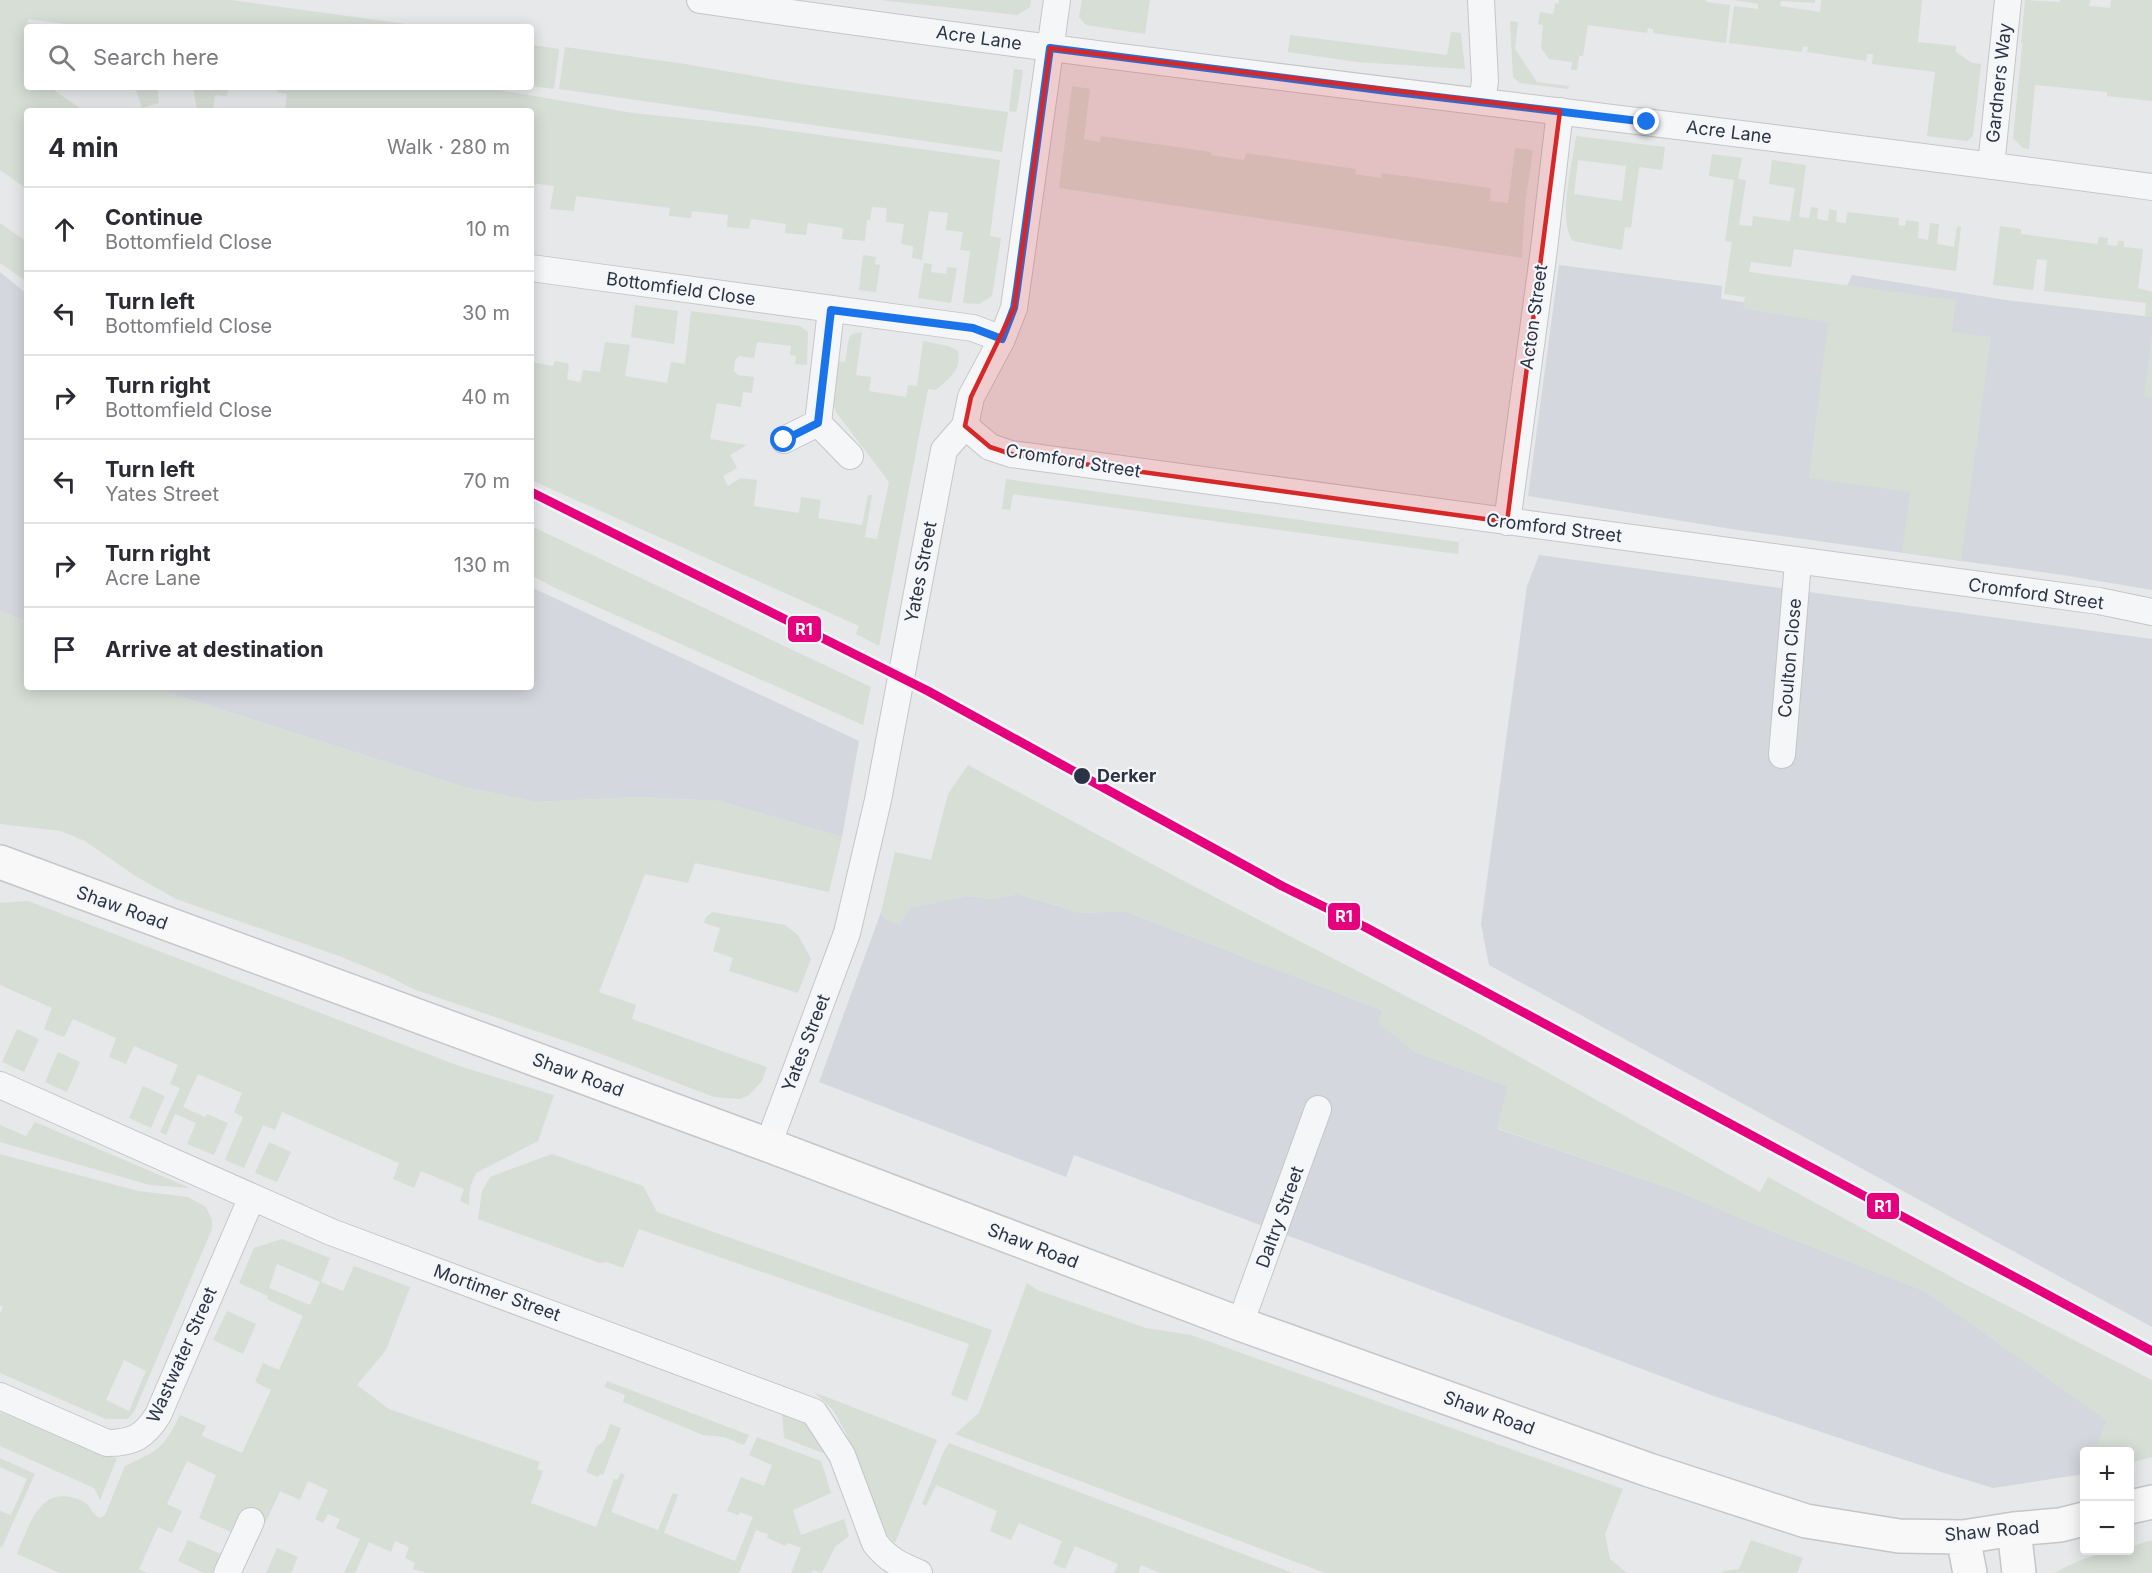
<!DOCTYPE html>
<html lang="en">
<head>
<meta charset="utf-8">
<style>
	:root { --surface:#fff; --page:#f7f7f7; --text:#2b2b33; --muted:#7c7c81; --line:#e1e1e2 }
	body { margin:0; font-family:Inter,sans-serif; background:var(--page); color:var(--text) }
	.controls { position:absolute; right:18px; bottom:18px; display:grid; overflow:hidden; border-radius:6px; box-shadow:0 3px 15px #0003 }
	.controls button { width:54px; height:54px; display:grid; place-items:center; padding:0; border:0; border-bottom:2px solid var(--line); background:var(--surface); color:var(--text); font:30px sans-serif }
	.stop { position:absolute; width:18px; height:18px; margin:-14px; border:4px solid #1a73e8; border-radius:50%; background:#fff }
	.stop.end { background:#1a73e8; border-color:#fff; box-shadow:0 2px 6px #0008 }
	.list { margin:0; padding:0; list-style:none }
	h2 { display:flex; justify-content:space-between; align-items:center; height:78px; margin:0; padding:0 24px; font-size:26px }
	h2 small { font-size:20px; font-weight:400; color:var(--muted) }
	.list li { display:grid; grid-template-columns:39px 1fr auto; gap:18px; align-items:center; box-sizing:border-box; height:84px; padding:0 24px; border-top:2px solid var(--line) }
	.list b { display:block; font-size:22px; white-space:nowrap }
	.list p { margin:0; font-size:20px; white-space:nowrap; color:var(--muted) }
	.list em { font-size:20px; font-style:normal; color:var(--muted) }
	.icon { flex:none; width:33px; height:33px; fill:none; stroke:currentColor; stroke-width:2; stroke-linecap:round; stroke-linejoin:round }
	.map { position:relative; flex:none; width:2152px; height:1573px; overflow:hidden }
	.search { position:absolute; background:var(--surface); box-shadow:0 3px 15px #0003; left:24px; top:24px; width:510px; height:66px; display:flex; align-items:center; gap:15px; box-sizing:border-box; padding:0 21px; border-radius:6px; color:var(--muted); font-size:22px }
	.panel { position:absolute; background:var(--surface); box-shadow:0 3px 15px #0003; left:24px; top:108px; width:510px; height:582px; border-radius:6px }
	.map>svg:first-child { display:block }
	.built { fill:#d4d7dd }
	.green { fill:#d6ded6; fill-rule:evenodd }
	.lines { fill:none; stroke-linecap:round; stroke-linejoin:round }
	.street-casing { stroke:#c4c6c8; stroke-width:28 }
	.secondary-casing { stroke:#c4c6c8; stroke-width:36 }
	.street { stroke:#f5f6f7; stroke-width:26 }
	.secondary { stroke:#f8f8f8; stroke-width:33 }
	.rail-1-casing { stroke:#f4f6f9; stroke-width:14 }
	.rail-1 { stroke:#e5007d; stroke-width:9 }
	.route { stroke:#1a73e8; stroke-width:8 }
	.marked { fill:#d62828; fill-opacity:0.2; stroke:#d62828; stroke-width:4.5; stroke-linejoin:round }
	.stop-dot { fill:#2b3445; stroke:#f4f6f9; stroke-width:2 }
	.labels { text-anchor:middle; stroke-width:4.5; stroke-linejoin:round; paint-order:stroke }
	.street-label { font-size:18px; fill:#2b3445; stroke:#f4f6f9 }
	.stop-label { font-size:18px; font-weight:bold; fill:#2b3445; stroke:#f4f6f9; text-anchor:start }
	.line-badge { stroke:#f4f6f9; stroke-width:2 }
	.badge-label { font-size:16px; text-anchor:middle; font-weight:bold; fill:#fff }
</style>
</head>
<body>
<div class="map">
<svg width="2152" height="1573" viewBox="0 0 2152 1573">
	<rect width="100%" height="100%" fill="#e6e8ea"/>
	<!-- built -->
	<path class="built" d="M1559,265L1722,286L1721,299L1834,315L1852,275L2006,300L2152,317V590L2063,575L1738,530L1528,496Z
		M0,272L27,294V622L0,611Z
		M1539,555L2152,639V1327L1489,965L1481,924L1527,586Z
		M531,587L859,741L842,837L718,801L638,797L536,802L464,787L150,687H531Z
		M1018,894L1081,913L1125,911L1382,1010L1399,1038L1415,1052L1508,1086L1498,1129L1680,1192L1764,1228L1925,1291L2107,1420L2096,1451L2084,1452V1474L1993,1488L1941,1472L1711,1395L1074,1155L1066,1177L819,1082L881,912L886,920L911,907L968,896L990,899Z"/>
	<!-- green -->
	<path class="green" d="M0,0H231L428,27H88L28,19V23L56,27H27V87H57L55,91L84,111H27V189L0,170Z
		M880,0H1031L1030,7L1017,15Z
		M1082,0H1150L1145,34L1086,25L1079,17Z
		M1559,0H1706V2L1730,5L1726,43L1653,33V29L1648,28L1647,33L1588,25L1583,56H1579L1577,70H1571L1572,62L1549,59L1541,48L1543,25L1538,24L1540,12L1553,14L1555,3L1559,4Z
		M1733,0H1815V3L1781,1L1780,6L1820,12L1821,0H1922L1918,42L1956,46V52L1972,63L1981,64L1973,136L1967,141L1927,136L1935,72L1872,64L1873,54H1867L1866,61L1807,52L1808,47L1803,46L1802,52L1729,43L1734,6L1758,9V4Z
		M2025,0L2059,2L2060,0H2090L2089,6L2110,8L2111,0H2152V101L2107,96V92L2035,85L2029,149L2023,148L2013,138L2022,47L2023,43H2021Z
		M1510,21L1518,22L1515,49L1537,82L1569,86L1568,89L1520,83L1513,77Z
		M1451,32L1461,33L1465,69L1357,62L1288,52L1290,35L1447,55Z
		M533,45L559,49L554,89L531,86Z
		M565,47L685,64L800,84L1008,112L1002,152L559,89Z
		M1014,69L1023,70L1017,110L1015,112L1009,111Z
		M1072,86L1090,89L1084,139L1100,142L1101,136L1211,152V155L1244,160L1246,153L1356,169L1355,174L1381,178L1382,173L1491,188L1490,201L1508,203L1515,148L1533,150L1525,205L1522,258L1059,188Z
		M135,87H157L159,103L142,108Z
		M193,87H229L227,96L215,95L213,111H195L197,110Z
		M278,87H482L633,113L747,125L1000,160L990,236L1001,238L992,296L979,304L963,303L970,251L960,250L963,232L946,230L948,213L929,211L922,260L912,258L913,246L901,244L904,224L886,222L887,208L872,207L870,220H867L865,241L842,239L843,228L808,223L806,235L785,233L786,224L751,219L749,229L727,227L728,215L692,211L691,218L669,216L670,208L576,196L574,211L550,209L554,186L531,183V111H285L287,94L277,92Z
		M1576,136L1665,147L1662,170L1639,167L1631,228L1625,227L1622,250L1573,241C1557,222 1573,161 1576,136ZM1578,160L1626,166L1622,201L1574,194Z
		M1712,154L1742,158L1738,179L1746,180L1739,225L1752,226L1753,216L1790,221L1795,188L1769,184L1772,160L1806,165L1799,217L1809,218L1811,207L1818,208L1817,219L1828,221L1829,209L1837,211L1836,222L1846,223L1847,212L1899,218L1898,225L1905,226L1906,220L1919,222L1918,238L1928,240L1930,223L1939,224L1937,244L1954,247L1957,226L1961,227L1956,271L1794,249L1791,267L1751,262L1749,272L1956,300L1952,332L1991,337L1961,561L1902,552L1910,492L1809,478L1828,322L1743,309L1745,297L1724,294L1732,242L1725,241L1734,180L1709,176Z
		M0,223L27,242V282L0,263Z
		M2000,226L2021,229V234L2097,244L2099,237L2108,238L2107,245L2117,246L2118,241H2124V247L2143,249L2138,288L2152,292V317L2145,316L2146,303L2044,291L2047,260L2037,259L2033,290L1993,285Z
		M863,255L876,257L875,264L880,265L876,292L859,290Z
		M924,263L932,264L931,272L946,274L947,267L957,268L951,303L918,298Z
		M635,305L678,311L674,344L631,337Z
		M691,311L800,326L808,332L807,365L795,364L796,356L790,355L791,346L757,342L754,358L739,356L735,360L734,371L738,375L754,377L752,393L743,392L741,407L717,403L710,439L747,445L730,455L737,468L723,476L728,486L741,478L757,480L754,506L799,513L801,497L821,500L818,518L862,525L868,495H872L865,537L877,539L889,482L836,412L833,401L837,361L845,362L849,338L852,334L862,332L856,375L871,377L869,391L906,397L908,385L917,386L923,341L948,346L958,351C961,372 950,377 936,390L928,389L879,646L856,634L859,626L531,480V362L553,366L555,361L567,363L569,366L567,378L569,380L579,382L581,380L583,370L600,372L605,342L630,345L625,376L667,383L671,362L685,364Z
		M2152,334V398L2144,397Z
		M1006,479L1459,542L1458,554L1013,494L1010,510L1002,509Z
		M531,526L871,687L863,725L555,588L531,575Z
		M0,611L27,622V687H150L464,787L536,802L638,797L718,801L842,837L829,892L695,863L688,883L645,874L599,992L636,1005L632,1019L767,1067L762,1081L749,1095L740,1099L714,1097L583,1047L413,989L388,976L339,956L176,899L137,877L85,841L61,831L0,824Z
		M968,765L1178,878L1479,1034L1760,1192L1768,1177L1957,1280L2152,1380V1457L2130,1463V1452L2096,1451L2107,1420L1925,1291L1764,1228L1680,1192L1497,1128L1508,1086L1415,1052L1378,1023L1382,1010L1125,911L1081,913L1018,894L990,899L968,896L911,907L899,925L886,920L881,912L895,852L931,860L948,794Z
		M28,901L459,1066L554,1095L538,1141L476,1173L470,1187L469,1205L460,1201L464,1189L421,1171L414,1188L393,1179L399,1163L282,1112L275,1130L263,1125L244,1168L225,1160L243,1117L234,1112L242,1093L198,1074L183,1107L205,1117L207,1114L228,1123L214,1155L187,1144L196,1123L175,1114L166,1135L160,1132L180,1088L170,1084L178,1065L134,1046L126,1064L109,1057L116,1038L73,1019L64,1037L44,1029L52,1008L0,985V903Z
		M712,912L785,925L798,935L811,959L798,993L729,971L733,958L713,951L720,928L704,923L706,917Z
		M17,1029L39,1039L24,1072L2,1062Z
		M58,1052L80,1062L67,1092L45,1082Z
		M143,1086L165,1096L151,1128L129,1118Z
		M35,1122L190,1188L150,1185L0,1142V1125L26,1136Z
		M269,1142L291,1152L277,1182L255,1173Z
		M0,1154L138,1191L188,1197L206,1207L212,1220V1229L134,1412L128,1419H106L0,1373V1314L3,1307L0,1305ZM124,1360L146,1371L129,1411L106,1400Z
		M552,1154L643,1186L657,1212L992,1330L967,1401L951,1395L969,1344L639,1229L623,1268L607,1262L600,1263L478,1219L482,1191L490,1177Z
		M282,1239L330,1258L321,1282L343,1291L354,1266L410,1287L386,1350L357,1385L389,1409L540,1462L537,1469L543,1471L531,1503L596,1527L614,1479L617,1480L621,1473L625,1474L611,1512L658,1530L673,1493L678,1495L664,1533L735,1561L753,1517L740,1512L738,1515L727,1511L741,1477L764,1486L772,1465L749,1455L757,1437L821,1461L831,1493L793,1510L801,1535L844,1519L849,1536L835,1547L822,1573L813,1570L811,1573H791L801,1548L788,1543L786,1546L767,1538L768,1534L756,1530L739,1573H426L413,1569L415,1563L405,1558L409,1547L395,1541L391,1552L369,1542L355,1573H344L360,1539L336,1528L340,1519L328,1514L323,1523L315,1519L328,1490L308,1481L300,1500L280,1491L266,1522L240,1511L231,1532L199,1518L216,1475L187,1461L167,1504L182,1511L172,1533L158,1527L139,1569L147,1573H60L17,1554C30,1523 41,1481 84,1502C91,1506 92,1515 100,1518L105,1515L125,1466C158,1451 164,1448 180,1415L206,1426L202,1436L242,1453L271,1390L255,1382L263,1363L279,1370L303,1316L267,1299L268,1296L239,1283L254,1248ZM277,1264L320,1282L310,1305L269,1288Z
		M1027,1283L1037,1290L1146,1328L1191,1335L1623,1489L1605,1534L1610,1559L1627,1573H1325L955,1434L979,1413Z
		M227,1311L256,1324L243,1354L213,1340Z
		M607,1381L749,1435L744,1445L724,1437L703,1435L623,1402L625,1395L604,1387Z
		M814,1392L937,1440L895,1543L887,1535L846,1433L833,1410Z
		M0,1412L104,1456L117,1458L100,1500L94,1488L0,1446Z
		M782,1413L808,1424L827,1451L823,1453L784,1438Z
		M610,1424L621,1428L603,1475L600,1474L598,1477L586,1472L596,1447L604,1441Z
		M949,1443L1293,1573H1160L1141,1565L1138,1573H1114L1118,1564L1075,1546L1065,1569L1053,1564L1062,1541L1019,1523L1011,1540L990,1531L997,1511L936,1485L926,1506L922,1504L944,1451Z
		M0,1458L35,1474L2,1547L0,1546V1511L11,1515L27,1479L0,1467Z
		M188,1540L221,1554L212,1573H204L178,1561Z
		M1751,1540L1803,1558L1797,1573H1724L1723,1571L1739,1569Z
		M2152,1540V1573H2055C2076,1560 2105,1550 2130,1550V1547Z
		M277,1548L298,1557L291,1573H266Z"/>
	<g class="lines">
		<!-- street casing -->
		<g class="street-casing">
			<path id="street" d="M700,0C1183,70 1668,121 2152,187
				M1481,0L1485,81L1482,101
				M1991,166L2008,0
				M531,268L973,328L1002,339
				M818,423L850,456
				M965,426L990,447L1011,454L2099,601L2152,612
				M784,440L818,423L831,310
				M1507,522L1544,249L1560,111
				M1782,755L1798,562
				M0,1085L331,1232L814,1412L842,1455L875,1543C888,1560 900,1565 919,1573
				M768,1145L847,933L878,800L944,450L965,426L971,397L1002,339L1014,308L1057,0
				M1240,1324L1318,1109
				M0,1396L107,1443C133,1443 144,1437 158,1415L252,1197
				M227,1573L251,1521"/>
		</g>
		<!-- secondary casing -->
		<g class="secondary-casing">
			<path id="secondary" d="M0,862L768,1145L1240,1324L1649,1470L1806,1521L1899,1536L1963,1537L2014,1529L2060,1525L2084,1519
				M2130,1507L2152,1502
				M2014,1529L2019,1573
				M1963,1537L1970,1573"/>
		</g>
		<!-- street -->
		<use href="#street" class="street"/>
		<!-- secondary -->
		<use href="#secondary" class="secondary"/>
		<!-- rail-1 casing -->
		<g class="rail-1-casing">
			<path id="rail-1" d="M531,492L928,691L1282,886L1365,927L2152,1351"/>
		</g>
		<!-- rail-1 -->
		<use href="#rail-1" class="rail-1"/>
	</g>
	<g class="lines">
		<!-- route -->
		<path class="route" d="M784,440L818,423L831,310L973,328L1002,339L1014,308L1017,289L1050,48L1387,91L1647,122"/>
	</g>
	<!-- marked area -->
	<path class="marked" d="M1050,48L1560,111L1507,522L1011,454L990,447L965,426L971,397L1014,308Z"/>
	<!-- markers -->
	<circle class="stop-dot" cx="1082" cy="776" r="9"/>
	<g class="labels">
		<!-- street labels -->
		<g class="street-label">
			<text transform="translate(979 38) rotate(8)" y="6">Acre Lane</text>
			<text transform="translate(1999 83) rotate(-84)" y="6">Gardners Way</text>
			<text transform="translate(1729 132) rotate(7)" y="6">Acre Lane</text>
			<text transform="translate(681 289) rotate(8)" y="6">Bottomfield Close</text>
			<text transform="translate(1534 317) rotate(-82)" y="6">Acton Street</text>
			<text transform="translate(1073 461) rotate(9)" y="6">Cromford Street</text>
			<text transform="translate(1554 528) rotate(7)" y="6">Cromford Street</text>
			<text transform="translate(921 572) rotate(-79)" y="6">Yates Street</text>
			<text transform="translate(2036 594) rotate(8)" y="6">Cromford Street</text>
			<text transform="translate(1790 658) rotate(-85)" y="6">Coulton Close</text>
			<text transform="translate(122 908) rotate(20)" y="6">Shaw Road</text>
			<text transform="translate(806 1043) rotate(-69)" y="6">Yates Street</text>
			<text transform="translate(578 1075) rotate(20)" y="6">Shaw Road</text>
			<text transform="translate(1280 1217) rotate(-70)" y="6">Daltry Street</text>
			<text transform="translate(1033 1246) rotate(21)" y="6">Shaw Road</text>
			<text transform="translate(497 1293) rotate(20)" y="6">Mortimer Street</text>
			<text transform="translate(182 1355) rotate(-66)" y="6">Wastwater Street</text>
			<text transform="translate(1489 1413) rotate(20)" y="6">Shaw Road</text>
			<text transform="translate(1992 1531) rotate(-5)" y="6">Shaw Road</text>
		</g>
		<!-- stop labels -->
		<g class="stop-label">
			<text x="1097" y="782">Derker</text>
		</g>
	</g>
	<g class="line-badge">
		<rect x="787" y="615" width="35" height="28" rx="6" fill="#e5007d"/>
		<rect x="1327" y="902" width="34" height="29" rx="6" fill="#e5007d"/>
		<rect x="1866" y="1192" width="34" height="28" rx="6" fill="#e5007d"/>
	</g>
	<g class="badge-label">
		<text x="804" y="635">R1</text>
		<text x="1344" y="922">R1</text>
		<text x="1883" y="1212">R1</text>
	</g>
</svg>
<div class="controls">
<button>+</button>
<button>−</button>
</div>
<div class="stop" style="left:784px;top:440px"></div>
<div class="stop end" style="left:1647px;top:122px"></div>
<div class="search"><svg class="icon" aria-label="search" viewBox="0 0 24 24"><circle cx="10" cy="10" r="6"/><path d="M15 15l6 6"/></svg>Search here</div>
<section class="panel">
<h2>4 min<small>Walk · 280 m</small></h2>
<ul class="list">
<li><svg class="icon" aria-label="ahead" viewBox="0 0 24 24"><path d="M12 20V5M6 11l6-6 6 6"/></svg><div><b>Continue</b><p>Bottomfield Close</p></div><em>10 m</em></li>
<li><svg class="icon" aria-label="left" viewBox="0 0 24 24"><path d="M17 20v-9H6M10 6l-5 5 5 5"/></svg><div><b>Turn left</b><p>Bottomfield Close</p></div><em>30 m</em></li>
<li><svg class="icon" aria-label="right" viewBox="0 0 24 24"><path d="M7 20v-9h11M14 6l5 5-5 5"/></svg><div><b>Turn right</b><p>Bottomfield Close</p></div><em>40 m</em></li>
<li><svg class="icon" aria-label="left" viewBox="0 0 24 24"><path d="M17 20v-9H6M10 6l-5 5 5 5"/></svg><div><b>Turn left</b><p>Yates Street</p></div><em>70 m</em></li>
<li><svg class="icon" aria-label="right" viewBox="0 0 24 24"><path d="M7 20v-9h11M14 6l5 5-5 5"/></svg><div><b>Turn right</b><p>Acre Lane</p></div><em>130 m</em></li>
<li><svg class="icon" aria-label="arrive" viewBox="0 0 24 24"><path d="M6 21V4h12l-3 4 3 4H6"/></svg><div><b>Arrive at destination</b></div></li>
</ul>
</section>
</div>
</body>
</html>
